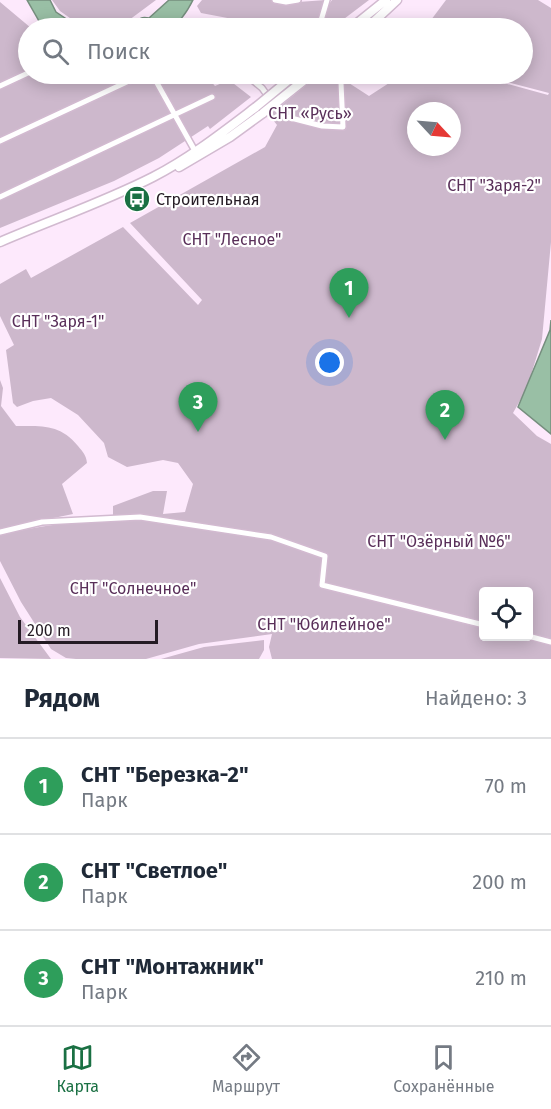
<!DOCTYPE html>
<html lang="ru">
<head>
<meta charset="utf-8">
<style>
	:root { --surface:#fff; --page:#f2f2f3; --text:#1f2937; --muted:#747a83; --line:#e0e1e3; --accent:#1a7043 }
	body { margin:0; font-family:"Fira Sans",sans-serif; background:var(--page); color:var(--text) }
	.controls { position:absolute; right:18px; bottom:18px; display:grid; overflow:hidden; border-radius:6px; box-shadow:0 3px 15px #0003 }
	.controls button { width:54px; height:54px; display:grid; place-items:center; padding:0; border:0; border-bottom:2px solid var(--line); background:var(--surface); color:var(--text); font:30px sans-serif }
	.compass { position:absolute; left:407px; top:102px; width:54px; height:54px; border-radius:50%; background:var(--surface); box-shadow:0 3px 15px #0003; rotate:116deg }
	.scale { position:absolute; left:18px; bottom:15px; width:140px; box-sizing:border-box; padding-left:6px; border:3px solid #241b24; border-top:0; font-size:16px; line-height:21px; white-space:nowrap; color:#241b24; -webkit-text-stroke:4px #fff; paint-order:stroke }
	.you { position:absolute; left:330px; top:363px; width:21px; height:21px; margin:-15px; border:4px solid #fff; border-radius:50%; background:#1a73e8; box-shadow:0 0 0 9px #1a73e833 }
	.badge { display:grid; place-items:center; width:39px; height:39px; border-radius:50%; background:var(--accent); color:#fff; font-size:20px; font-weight:700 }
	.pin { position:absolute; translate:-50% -50px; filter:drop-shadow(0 2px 3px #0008) }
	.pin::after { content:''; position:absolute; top:32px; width:21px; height:18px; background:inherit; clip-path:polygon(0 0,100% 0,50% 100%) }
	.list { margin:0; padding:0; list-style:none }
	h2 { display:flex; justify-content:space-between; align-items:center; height:78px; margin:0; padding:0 24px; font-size:26px }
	h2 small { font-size:20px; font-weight:400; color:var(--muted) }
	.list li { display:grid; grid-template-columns:39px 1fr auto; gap:18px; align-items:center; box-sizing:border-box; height:96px; padding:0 24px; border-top:2px solid var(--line) }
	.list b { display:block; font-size:22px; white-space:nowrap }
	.list p { margin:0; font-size:20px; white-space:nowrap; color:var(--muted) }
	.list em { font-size:20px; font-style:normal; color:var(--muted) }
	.icon { flex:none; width:33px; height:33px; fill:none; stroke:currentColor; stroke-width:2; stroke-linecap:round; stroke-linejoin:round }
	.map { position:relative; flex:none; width:551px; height:659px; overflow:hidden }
	.search { position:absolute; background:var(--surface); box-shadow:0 3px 15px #0003; left:18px; right:18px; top:18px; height:66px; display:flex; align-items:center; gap:15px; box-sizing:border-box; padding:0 21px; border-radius:33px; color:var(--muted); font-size:22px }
	.sheet { height:366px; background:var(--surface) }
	nav { display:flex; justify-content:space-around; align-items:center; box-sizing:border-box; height:84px; border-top:2px solid var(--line); background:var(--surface); font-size:16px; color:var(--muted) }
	nav a { display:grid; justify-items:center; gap:3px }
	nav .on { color:var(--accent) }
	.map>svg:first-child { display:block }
	.green { fill:#cdb8cc; fill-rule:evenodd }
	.water { fill:#99bfa5; stroke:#768e7e; stroke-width:1.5 }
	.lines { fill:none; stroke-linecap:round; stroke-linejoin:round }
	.minor-casing { stroke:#d2bad0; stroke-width:8 }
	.primary-casing { stroke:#d2bad0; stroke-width:11 }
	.minor { stroke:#fff; stroke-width:5 }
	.primary { stroke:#fff; stroke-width:8 }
	.primary-bridge-casing { stroke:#d2bad0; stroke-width:11; stroke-linecap:butt }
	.primary-bridge { stroke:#fff; stroke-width:8 }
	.labels { text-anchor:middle; stroke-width:4.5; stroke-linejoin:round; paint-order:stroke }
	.park-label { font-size:16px; fill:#592f59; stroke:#fff }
	.poi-label { font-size:16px; fill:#241b24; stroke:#fff; text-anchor:start }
</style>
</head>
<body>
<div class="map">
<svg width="551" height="659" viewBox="0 0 551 659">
	<rect width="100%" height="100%" fill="#fde9fc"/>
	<!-- green -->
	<path class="green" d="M52,0H156L121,26L84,28L60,11Z
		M202,0H280L298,2L326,0L329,4L332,0H369L332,28H261L238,20L201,13L197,6Z
		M446,0H538L551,8V242L542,339L527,388L513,413L537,436L551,444V659H272L269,647L272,634L199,644L146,659H76L66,658L51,649L21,602L0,561V535C38,526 75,521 113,520V506L153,491H167L163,514L185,512L193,484L178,463L163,460L127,467L108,457L104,443L78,415L51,398L33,401L17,407L13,403L6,350L14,345L0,316V284L26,269L31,278L123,227L198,305L202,300L130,223L265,147L277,125L269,115L320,74H335L369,96L403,74H471L548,95L549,93L477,74H522V28H425ZM416,111H452V147H416ZM484,592H528V636H484Z
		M0,2L31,28H28V74H211L206,76L215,86L229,80L251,97L210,129L208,126L159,158L114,181L0,228Z
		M0,380L3,388L1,406L16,426C43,426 60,424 78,446C83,452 86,455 87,463L62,484L73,514L0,529Z
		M0,578L20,617L51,659L0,658Z
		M264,640V650L259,659H161L204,647Z"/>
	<!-- water -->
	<path class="water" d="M27,0H50L56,12L71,22L75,28H43Z
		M169,0H193C176,34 166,29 132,28C140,21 137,16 149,18Z
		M551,320V434L518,407L550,330Z"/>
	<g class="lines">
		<!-- minor casing -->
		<g class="minor-casing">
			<path id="minor" d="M275,0L286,2L298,0
				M321,28L320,24L327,0
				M152,74L195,151
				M245,74L262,88L280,113L287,117L322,126L343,127L341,83L344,74
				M0,86L28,73
				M0,141L144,74
				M0,197L212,97
				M0,532L42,522L140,517L271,537L325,556L322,585L484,625
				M528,636L551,642"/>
		</g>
		<!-- primary casing -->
		<g class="primary-casing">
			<path id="primary" d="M351,28L386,0
				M367,28L397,0
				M179,167L230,137L263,113
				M0,242C51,220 104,202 153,177C190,158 223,132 256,107"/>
		</g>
		<!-- minor -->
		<use href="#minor" class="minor"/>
		<!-- primary -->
		<use href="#primary" class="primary"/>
		<!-- primary-bridge casing -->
		<g class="primary-bridge-casing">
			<path id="primary-bridge" d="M256,107L296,74
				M263,113L312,74"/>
		</g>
		<!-- primary-bridge -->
		<use href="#primary-bridge" class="primary-bridge"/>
	</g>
	<!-- icons -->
	<defs>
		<g id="bus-disc" transform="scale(1.35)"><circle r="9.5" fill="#1a7043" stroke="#fff"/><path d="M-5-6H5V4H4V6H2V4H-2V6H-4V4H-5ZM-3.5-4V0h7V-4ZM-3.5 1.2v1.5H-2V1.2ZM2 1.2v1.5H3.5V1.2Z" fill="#fff"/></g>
	</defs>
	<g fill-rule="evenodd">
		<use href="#bus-disc" x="137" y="199"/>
	</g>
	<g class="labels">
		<!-- park labels -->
		<g class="park-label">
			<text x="310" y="119">СНТ «Русь»</text>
			<text x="494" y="191">СНТ "Заря-2"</text>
			<text x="232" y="245">СНТ "Лесное"</text>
			<text x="58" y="327">СНТ "Заря-1"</text>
			<text x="439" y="547">СНТ "Озёрный №6"</text>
			<text x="133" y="594">СНТ "Солнечное"</text>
			<text x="324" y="630">СНТ "Юбилейное"</text>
		</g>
		<!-- poi labels -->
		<g class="poi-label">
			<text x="156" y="205">Строительная</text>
		</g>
	</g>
</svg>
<div class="controls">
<button><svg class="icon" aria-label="locate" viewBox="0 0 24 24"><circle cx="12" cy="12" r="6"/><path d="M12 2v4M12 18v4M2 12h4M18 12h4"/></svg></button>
</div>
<svg class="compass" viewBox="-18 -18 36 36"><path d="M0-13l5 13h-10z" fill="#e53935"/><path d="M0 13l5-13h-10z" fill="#747a83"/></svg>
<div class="scale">200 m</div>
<div class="you"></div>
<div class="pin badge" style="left:349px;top:318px;background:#2e9e5b">1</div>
<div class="pin badge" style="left:445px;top:440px;background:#2e9e5b">2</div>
<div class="pin badge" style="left:198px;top:432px;background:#2e9e5b">3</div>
<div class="search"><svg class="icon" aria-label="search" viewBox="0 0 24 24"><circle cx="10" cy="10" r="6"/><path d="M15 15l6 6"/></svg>Поиск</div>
</div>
<section class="sheet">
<h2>Рядом<small>Найдено: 3</small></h2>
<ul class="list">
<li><span class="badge" style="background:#2e9e5b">1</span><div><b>СНТ &quot;Березка-2&quot;</b><p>Парк</p></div><em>70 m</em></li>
<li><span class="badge" style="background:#2e9e5b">2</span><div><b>СНТ &quot;Светлое&quot;</b><p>Парк</p></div><em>200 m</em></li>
<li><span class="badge" style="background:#2e9e5b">3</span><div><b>СНТ &quot;Монтажник&quot;</b><p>Парк</p></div><em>210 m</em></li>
</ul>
</section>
<nav>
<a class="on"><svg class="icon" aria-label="map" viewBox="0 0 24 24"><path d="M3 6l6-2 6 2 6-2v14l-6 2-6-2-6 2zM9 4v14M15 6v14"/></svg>Карта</a>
<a><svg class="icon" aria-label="directions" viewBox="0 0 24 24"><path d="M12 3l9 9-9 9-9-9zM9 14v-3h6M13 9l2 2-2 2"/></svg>Маршрут</a>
<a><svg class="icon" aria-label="saved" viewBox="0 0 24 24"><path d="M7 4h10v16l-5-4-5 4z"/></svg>Сохранённые</a>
</nav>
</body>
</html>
